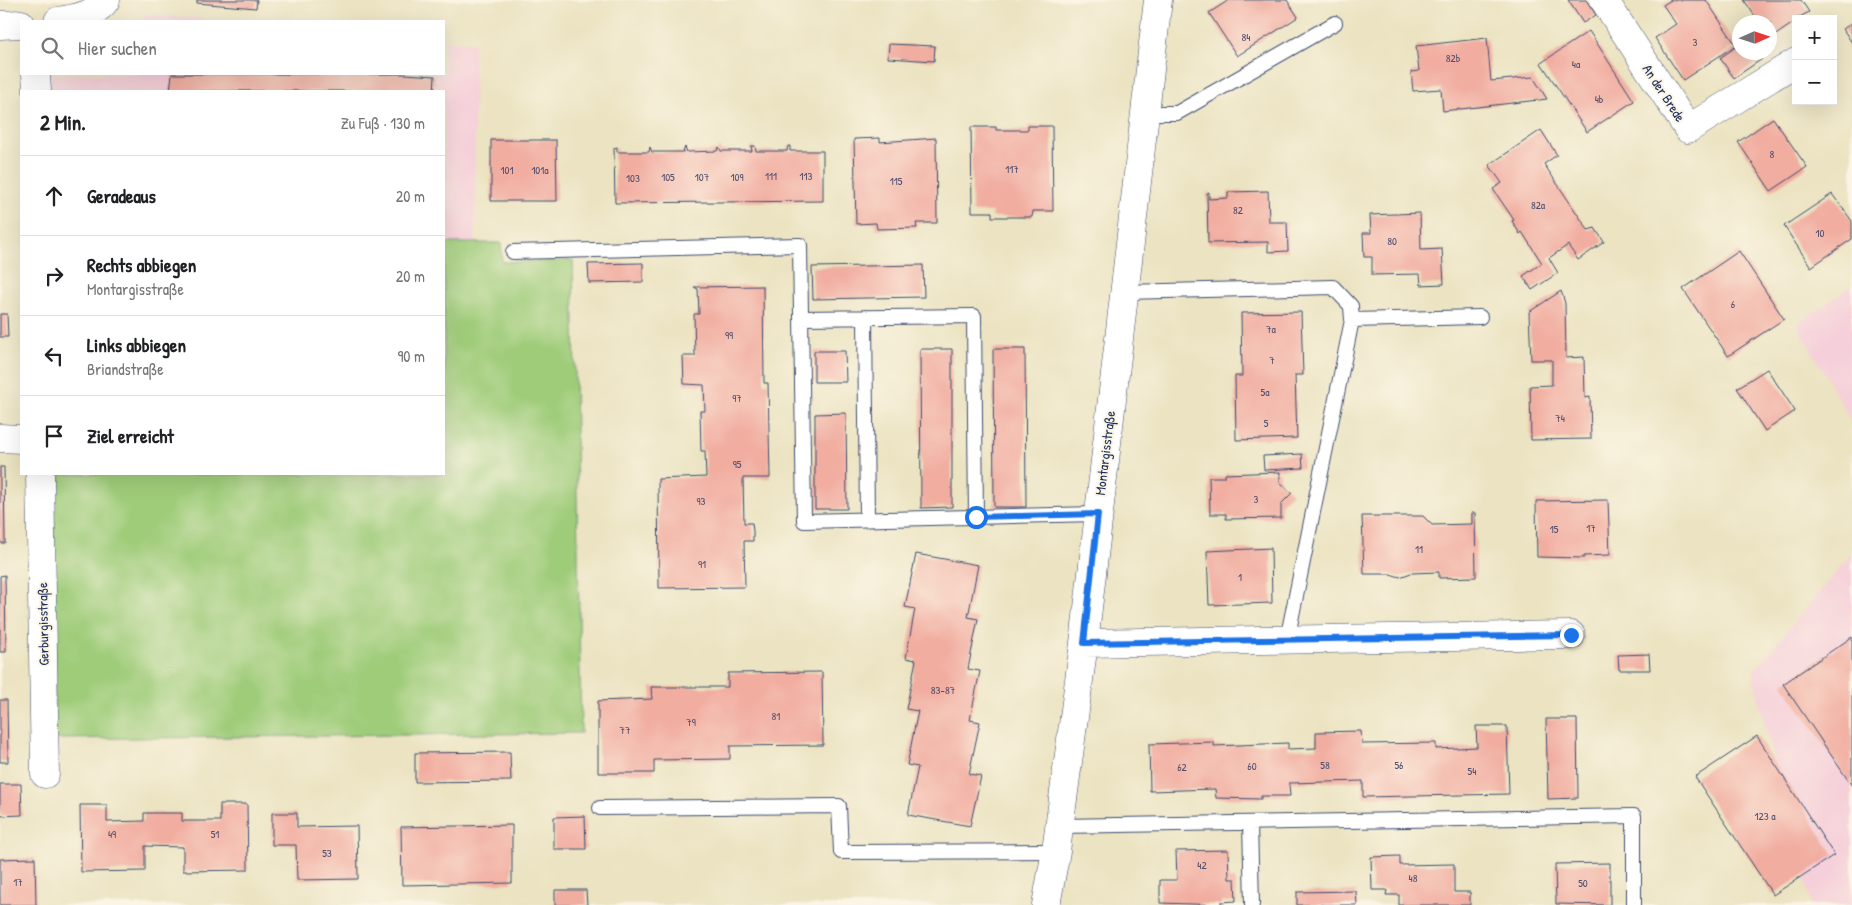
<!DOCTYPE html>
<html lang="de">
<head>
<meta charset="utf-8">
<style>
	:root { --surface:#fff; --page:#f2f2f2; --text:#202124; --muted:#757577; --line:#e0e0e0 }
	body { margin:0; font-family:"Patrick Hand",sans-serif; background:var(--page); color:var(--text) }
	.controls { position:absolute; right:15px; top:15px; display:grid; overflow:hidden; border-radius:0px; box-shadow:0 5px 20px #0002 }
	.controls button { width:45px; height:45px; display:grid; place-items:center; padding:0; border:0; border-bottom:1px solid var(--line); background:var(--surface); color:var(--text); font:25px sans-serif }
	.compass { position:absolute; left:1732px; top:15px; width:45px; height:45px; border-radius:50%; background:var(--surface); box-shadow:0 5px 20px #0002; rotate:87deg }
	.stop { position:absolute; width:15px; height:15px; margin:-11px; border:4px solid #1a73e8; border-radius:50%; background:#fff }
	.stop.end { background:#1a73e8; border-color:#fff; box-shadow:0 1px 5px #0008 }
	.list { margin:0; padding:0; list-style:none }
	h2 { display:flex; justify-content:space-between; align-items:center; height:65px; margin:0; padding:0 20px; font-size:21px }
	h2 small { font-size:16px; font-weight:400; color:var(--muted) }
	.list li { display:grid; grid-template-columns:32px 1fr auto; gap:15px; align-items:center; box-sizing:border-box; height:80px; padding:0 20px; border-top:1px solid var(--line) }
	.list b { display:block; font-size:19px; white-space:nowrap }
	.list p { margin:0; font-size:16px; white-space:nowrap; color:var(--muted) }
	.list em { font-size:16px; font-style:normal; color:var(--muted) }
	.icon { flex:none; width:28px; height:28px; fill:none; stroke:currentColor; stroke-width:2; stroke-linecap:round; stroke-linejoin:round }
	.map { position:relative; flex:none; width:1852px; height:905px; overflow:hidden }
	.search { position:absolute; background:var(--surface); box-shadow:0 5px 20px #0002; left:20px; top:20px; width:425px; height:55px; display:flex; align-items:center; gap:12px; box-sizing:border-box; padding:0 18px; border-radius:0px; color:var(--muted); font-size:19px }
	.panel { position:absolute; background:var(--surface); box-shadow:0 5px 20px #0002; left:20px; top:90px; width:425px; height:385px; border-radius:0px }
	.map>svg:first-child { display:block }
	.built { fill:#f5cfd9 }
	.green { fill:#9fcc79; stroke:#5d7e6c }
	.building { fill:#f1ada0 }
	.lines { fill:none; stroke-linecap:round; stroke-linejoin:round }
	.lane-casing { stroke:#3a4a6d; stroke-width:16 }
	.street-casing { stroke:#3a4a6d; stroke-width:29 }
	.lane { stroke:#fff; stroke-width:14 }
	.street { stroke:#fff; stroke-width:28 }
	.route { stroke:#1a73e8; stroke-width:6 }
	.labels { text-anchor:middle; stroke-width:4; stroke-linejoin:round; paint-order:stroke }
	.number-label { font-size:11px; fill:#504e6e }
	.street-label { font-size:14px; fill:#1b2f5e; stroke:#fcf5e5 }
</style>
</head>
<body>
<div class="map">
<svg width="1852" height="905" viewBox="0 0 1852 905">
	<rect width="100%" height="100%" fill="#fcf5e5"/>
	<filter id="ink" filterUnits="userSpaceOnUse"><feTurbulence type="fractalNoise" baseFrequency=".02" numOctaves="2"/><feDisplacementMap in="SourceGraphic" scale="10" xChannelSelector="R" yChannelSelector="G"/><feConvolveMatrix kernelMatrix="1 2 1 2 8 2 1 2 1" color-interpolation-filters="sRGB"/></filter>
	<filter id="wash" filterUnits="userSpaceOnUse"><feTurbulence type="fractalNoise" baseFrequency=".0096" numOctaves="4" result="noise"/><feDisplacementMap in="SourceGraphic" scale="20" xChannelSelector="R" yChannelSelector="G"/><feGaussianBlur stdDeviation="1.12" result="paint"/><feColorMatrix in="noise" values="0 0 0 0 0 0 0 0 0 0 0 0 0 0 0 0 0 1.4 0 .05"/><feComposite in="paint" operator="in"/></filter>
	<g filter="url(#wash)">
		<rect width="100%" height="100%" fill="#ebe3c1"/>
		<!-- built -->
		<path class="built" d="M144,14L229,21H143Z
			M444,40L474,43L475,243H444V91H47V74H444Z
			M1852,286V423L1797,324Z
			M1852,553V905H1811L1752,673Z"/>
		<!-- green -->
		<path class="green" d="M444,243H501L502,262L573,260L581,733L55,739L52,474H444Z"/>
		<g id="blocks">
			<!-- building -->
			<path class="building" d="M197,0H257L256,8L197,3Z
				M1229,0H1287L1298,17L1237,56L1209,13Z
				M1568,0H1586L1596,15L1583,23Z
				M1671,0H1706L1736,45L1683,80L1655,38L1676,24L1663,5Z
				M1744,0H1801L1809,12L1796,19V21L1770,39V22H1759Z
				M1852,23V43L1843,29Z
				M1589,31L1634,101L1587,132L1541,63Z
				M1487,38L1491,81L1533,77L1547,99L1443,111L1441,89L1413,91L1411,72L1419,71L1416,46Z
				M889,44L935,46L934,61L888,58Z
				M1740,44V52H1758L1762,59L1734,78L1720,58Z
				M172,74H405L435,76L434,91H170Z
				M1773,118L1807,167L1771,191L1738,142Z
				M1028,126H1052L1053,211H1033L1032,217H992V212H972L971,127H996V130H1028Z
				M1541,130L1557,155L1544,164L1588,230L1595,228L1604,242L1578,260L1568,245L1549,258L1558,273L1532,290L1523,276L1542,263L1522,232L1520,234L1512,221L1514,220L1493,189L1502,183L1489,165Z
				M880,138V142L936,138L937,223H916L917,228L877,229L876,223L856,224L854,139Z
				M491,140H556L557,201H491Z
				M751,146H755L756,151H787L788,146H790V151H823V201L615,203L614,148L617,147V152H649L650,147L652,152H683L685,147L687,152L717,151L719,147L721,151H752Z
				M1268,191L1269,222H1287L1288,251L1268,252V242L1208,243L1207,193L1209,192V199L1228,198V192Z
				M1832,194L1852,221V239L1811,267L1784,226Z
				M1420,213L1421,250L1442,249L1444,284L1421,285L1420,274L1372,275V257H1364L1363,233H1371L1370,215Z
				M1739,251L1784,319L1728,356L1683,289Z
				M643,263V282L589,283L588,264Z
				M923,265L924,297L813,299L812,267Z
				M763,286L764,383H768L770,478H743L744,523H752L753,531V541H744L745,587L659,588L658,479L706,477L705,451H701L700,411H705L704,385L684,384L683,356H695L694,314H699L698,289L694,287Z
				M1561,291L1565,303L1566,358L1584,357L1585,398L1590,397L1591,439L1531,440L1530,386L1552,385V360H1531L1529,312Z
				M1301,312L1303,375H1295L1297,438L1236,440L1235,376H1242L1241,313Z
				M0,314H7L8,337H0Z
				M920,349H952V507L921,508Z
				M993,349H1025L1026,507H994Z
				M814,351H845L846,382H814Z
				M1767,369L1795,411L1765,431L1737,388Z
				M846,413L847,509H815V414Z
				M1302,454L1303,468L1264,470L1263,456Z
				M0,467H4L5,543H0Z
				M1280,472V482L1292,493L1281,504V518L1226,519V514H1210L1209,477H1225V474Z
				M1608,500L1610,555L1584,556V558L1537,557L1536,501Z
				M1472,513H1475L1476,577L1439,578V572L1411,573L1400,577L1390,574H1364L1362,516H1423L1432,525L1472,524Z
				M1271,548L1272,603L1209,605L1207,551Z
				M916,554L978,565L968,617L978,619L968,669L980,671L970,720L980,722L969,774L981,776L970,826L908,815L918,767L907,765L918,711L906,709L916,660L906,658L915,609L905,607Z
				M5,575L6,652H0V576Z
				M1852,637V786L1783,684Z
				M1649,654L1650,670H1619L1618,655Z
				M822,672L823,745L730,746V759L654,760V773H598V701L652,699L651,687H728V673Z
				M0,700H7L8,762H0Z
				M1546,719H1577L1578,798L1548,799Z
				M1476,726H1507L1509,794L1363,797V781L1289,783L1290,796H1261V799L1216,798L1215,789L1150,791L1149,744L1214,742V746L1288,743V749L1316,748V732L1361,731L1362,744L1436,743V749L1477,747Z
				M1757,736L1834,855L1773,895L1695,777Z
				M510,752L511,781L415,782V753Z
				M0,784H21L22,815L0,816Z
				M220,804H247L248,870L183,871V847L145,846V871L81,872L80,805H107V822L144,821V813H182V821H220Z
				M272,813H297V827L357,826L358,879L297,880L296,845H272Z
				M585,816L586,849H554V817Z
				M512,825V883L402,885L401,827Z
				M1228,850L1229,879H1235L1236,901L1221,902V905L1160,903V880H1177L1176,851Z
				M1400,856V865L1454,864V892H1470V905H1399V895H1386L1387,890H1372L1371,857Z
				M35,858L36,905H0V859Z
				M1610,863V905L1556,904L1555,864Z
				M555,890H586L587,905H555Z
				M1356,891L1357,905H1297V892Z"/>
		</g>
	</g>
	<g filter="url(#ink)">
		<use href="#blocks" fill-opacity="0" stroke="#3a4a6d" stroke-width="1"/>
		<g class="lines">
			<!-- lane casing -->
			<g class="lane-casing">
				<path id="lane" d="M1145,113H1177L1335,23
					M513,252L800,245L804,521L1098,514
					M1124,292L1333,287L1351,306L1352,320L1480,317
					M865,317L867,519
					M801,318L974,316L976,517
					M1287,640L1352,320
					M600,808L839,806L841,852L1056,851
					M1250,823L1252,905
					M1060,826L1634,816V905"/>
			</g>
			<!-- street casing -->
			<g class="street-casing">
				<path id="street" d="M1604,0L1688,129L1796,62
					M58,21C73,19 97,14 106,0
					M0,25L21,24
					M36,74L37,91
					M0,438L21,439
					M40,474L45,774
					M1084,643L1571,635
					M1046,905L1056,851L1084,643L1158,0"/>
			</g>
			<!-- lane -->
			<use href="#lane" class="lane"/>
			<!-- street -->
			<use href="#street" class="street"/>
		</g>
	</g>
	<g class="lines" filter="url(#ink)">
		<!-- route -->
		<path class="route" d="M976,517L1098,514L1084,643L1571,635"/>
	</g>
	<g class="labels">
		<!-- number labels -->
		<g class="number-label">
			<text x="1246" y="41">84</text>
			<text x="1695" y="46">3</text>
			<text x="1453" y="62">82b</text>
			<text x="1576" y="68">4a</text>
			<text x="1599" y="103">4b</text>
			<text x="1772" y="158">8</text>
			<text x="1012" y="173">117</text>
			<text x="507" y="174">101</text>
			<text x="540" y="174">101a</text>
			<text x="771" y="180">111</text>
			<text x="806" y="180">113</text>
			<text x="668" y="181">105</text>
			<text x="702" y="181">107</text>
			<text x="737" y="181">109</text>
			<text x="633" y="182">103</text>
			<text x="896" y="185">115</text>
			<text x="1538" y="209">82a</text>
			<text x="1238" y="214">82</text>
			<text x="1820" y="237">10</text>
			<text x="1392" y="245">80</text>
			<text x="1733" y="308">6</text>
			<text x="1271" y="333">7a</text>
			<text x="729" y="339">99</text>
			<text x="1272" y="364">7</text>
			<text x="1265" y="396">5a</text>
			<text x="737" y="402">97</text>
			<text x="1560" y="422">74</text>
			<text x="1266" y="427">5</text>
			<text x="737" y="468">95</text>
			<text x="1256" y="503">3</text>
			<text x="701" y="505">93</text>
			<text x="1591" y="532">17</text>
			<text x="1554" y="533">15</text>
			<text x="1419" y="553">11</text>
			<text x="702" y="568">91</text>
			<text x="1240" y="581">1</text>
			<text x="943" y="694">83-87</text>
			<text x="776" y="720">81</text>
			<text x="691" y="726">79</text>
			<text x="625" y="734">77</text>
			<text x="1325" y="769">58</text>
			<text x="1399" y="769">56</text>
			<text x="1252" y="770">60</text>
			<text x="1182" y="771">62</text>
			<text x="1472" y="775">54</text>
			<text x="1765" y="820">123 a</text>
			<text x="112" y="838">49</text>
			<text x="215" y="838">51</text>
			<text x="327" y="857">53</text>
			<text x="1202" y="869">42</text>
			<text x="1413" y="882">48</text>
			<text x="18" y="886">17</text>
			<text x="1583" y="887">50</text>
		</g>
		<!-- street labels -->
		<g class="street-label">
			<text transform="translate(1664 93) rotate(57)" y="5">An der Brede</text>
			<text transform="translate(1105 453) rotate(-83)" y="5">Montargisstraße</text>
			<text transform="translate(43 624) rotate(-91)" y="5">Gerburgisstraße</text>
		</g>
	</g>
</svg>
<div class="controls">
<button>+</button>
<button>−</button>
</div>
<svg class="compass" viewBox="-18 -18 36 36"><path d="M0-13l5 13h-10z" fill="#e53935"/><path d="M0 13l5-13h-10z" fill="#757577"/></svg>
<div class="stop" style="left:976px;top:517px"></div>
<div class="stop end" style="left:1571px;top:635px"></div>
<div class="search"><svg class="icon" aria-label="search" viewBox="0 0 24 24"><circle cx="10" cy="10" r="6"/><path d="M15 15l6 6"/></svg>Hier suchen</div>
<section class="panel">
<h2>2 Min.<small>Zu Fuß · 130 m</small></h2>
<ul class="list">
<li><svg class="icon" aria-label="ahead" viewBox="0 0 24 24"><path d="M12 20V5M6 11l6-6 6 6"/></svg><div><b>Geradeaus</b></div><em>20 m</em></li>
<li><svg class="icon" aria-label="right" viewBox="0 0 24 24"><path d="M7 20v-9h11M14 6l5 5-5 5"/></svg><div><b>Rechts abbiegen</b><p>Montargisstraße</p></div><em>20 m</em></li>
<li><svg class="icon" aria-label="left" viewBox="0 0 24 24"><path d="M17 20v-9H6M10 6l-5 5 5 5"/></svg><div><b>Links abbiegen</b><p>Briandstraße</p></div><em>90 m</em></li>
<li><svg class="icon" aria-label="arrive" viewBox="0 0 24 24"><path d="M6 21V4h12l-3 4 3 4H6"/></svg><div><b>Ziel erreicht</b></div></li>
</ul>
</section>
</div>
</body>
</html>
